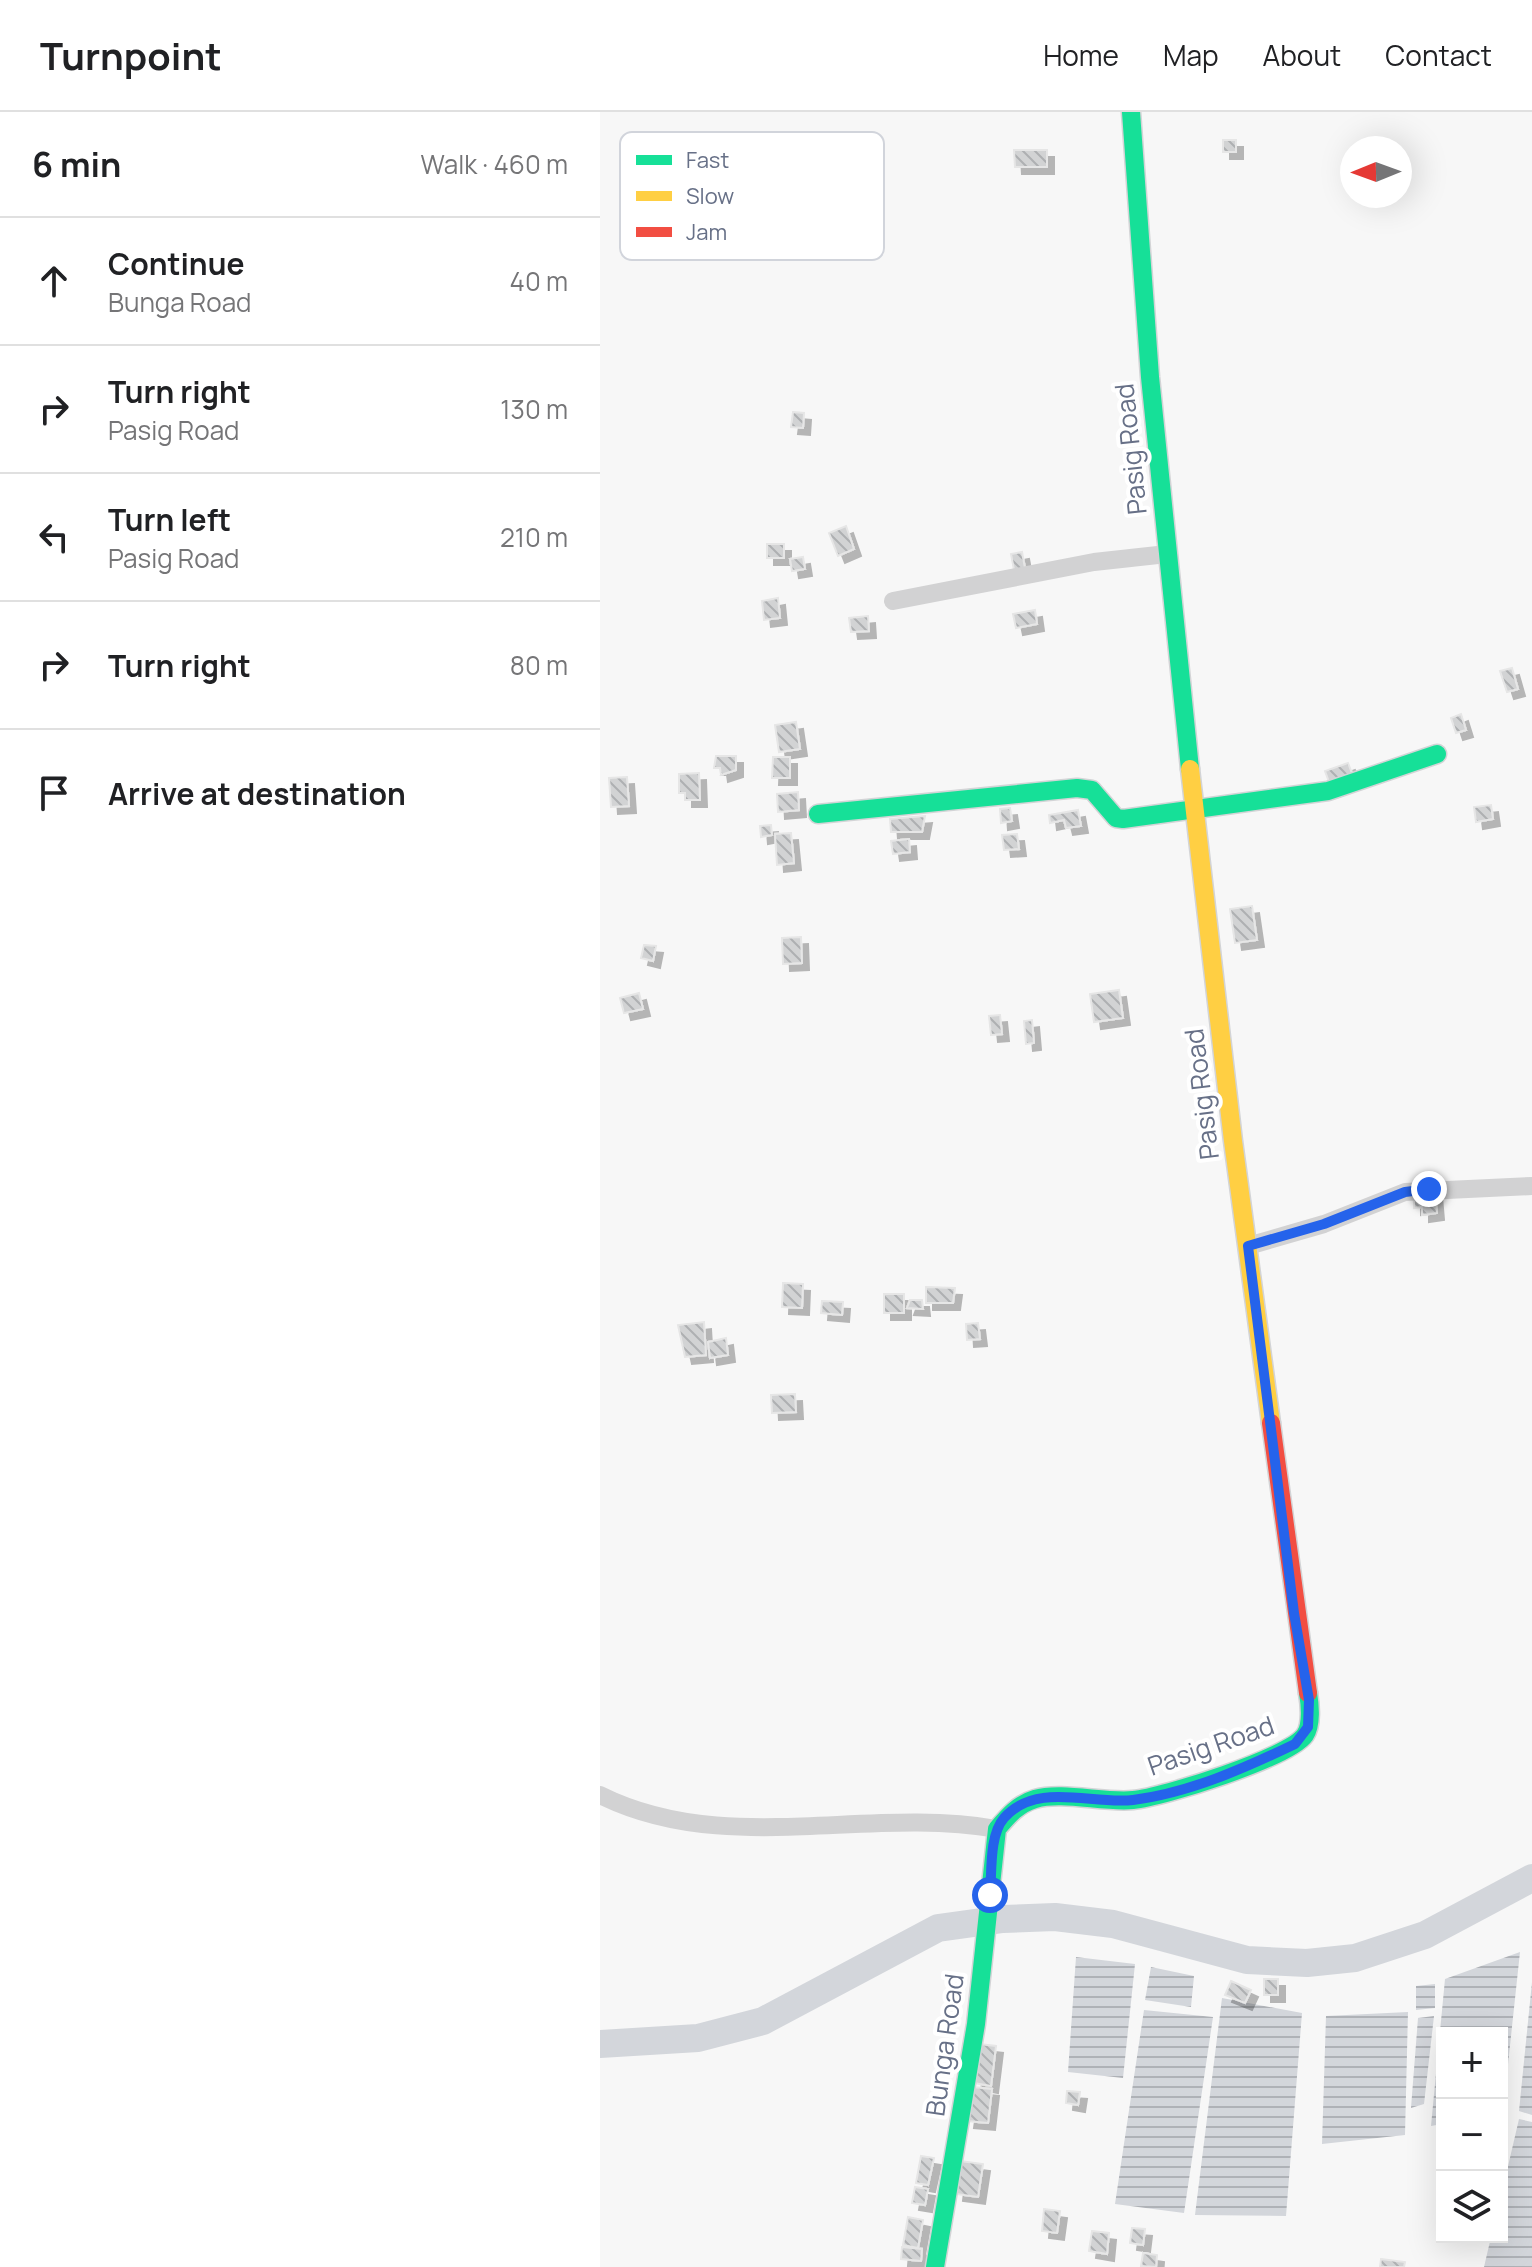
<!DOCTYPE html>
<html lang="en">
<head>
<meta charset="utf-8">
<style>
	:root { --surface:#fff; --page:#f6f6f6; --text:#202124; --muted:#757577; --line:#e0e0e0 }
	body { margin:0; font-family:Manrope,sans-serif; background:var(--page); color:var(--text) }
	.controls { position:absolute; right:24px; bottom:24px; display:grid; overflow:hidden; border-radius:0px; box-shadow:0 8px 32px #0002 }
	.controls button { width:72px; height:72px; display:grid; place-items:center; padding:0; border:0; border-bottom:2px solid var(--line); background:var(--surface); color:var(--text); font:40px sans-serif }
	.compass { position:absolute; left:740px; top:24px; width:72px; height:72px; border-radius:50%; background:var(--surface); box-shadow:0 8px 32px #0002; rotate:269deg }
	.stop { position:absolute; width:24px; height:24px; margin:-18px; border:6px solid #2563eb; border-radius:50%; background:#fff }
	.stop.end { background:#2563eb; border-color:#fff; box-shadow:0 2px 8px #0008 }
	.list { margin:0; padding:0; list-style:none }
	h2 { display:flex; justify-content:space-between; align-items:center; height:104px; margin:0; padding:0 32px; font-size:34px }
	h2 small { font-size:26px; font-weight:400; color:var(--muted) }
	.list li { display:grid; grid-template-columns:52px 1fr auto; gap:24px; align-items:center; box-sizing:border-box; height:128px; padding:0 32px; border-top:2px solid var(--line) }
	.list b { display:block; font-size:30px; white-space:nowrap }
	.list p { margin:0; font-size:26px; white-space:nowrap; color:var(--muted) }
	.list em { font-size:26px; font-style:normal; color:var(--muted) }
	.icon { flex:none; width:44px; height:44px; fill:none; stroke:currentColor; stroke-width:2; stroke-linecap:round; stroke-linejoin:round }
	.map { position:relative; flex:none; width:932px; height:2155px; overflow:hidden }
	header { display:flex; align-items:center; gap:48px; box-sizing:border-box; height:112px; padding:0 40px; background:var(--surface); border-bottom:2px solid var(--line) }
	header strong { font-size:38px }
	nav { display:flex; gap:44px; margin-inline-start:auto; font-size:28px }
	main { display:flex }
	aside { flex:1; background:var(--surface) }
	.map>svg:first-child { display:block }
	.water { fill:url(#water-rules) }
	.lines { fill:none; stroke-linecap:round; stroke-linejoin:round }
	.river { stroke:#d3d6db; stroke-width:28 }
	.building { fill:url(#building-back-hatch); stroke:#e6e6e6; stroke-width:2; filter:url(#shadow) }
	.fast-casing { stroke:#d3d4d6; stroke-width:21 }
	.slow-casing { stroke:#d3d4d6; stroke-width:21 }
	.jam-casing { stroke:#d3d4d6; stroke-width:21 }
	.street { stroke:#d2d2d3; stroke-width:18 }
	.fast { stroke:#16e098; stroke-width:18 }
	.slow { stroke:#ffcf43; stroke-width:18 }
	.jam { stroke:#f24e42; stroke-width:18 }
	.route { stroke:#2563eb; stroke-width:10 }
	.labels { text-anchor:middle; stroke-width:8; stroke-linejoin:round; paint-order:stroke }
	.street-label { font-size:26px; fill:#677087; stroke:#fff }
	.key { fill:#fff; stroke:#d1d4db; stroke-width:2 }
	.key-label { font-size:22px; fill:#677087 }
</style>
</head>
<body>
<header>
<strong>Turnpoint</strong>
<nav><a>Home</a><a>Map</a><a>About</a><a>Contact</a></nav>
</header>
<main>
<aside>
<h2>6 min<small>Walk · 460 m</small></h2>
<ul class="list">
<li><svg class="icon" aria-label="ahead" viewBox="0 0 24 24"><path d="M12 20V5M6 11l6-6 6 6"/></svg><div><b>Continue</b><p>Bunga Road</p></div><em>40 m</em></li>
<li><svg class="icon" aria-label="right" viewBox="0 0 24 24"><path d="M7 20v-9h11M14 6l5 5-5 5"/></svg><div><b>Turn right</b><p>Pasig Road</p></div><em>130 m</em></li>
<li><svg class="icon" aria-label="left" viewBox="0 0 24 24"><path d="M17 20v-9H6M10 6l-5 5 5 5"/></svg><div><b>Turn left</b><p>Pasig Road</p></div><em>210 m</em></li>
<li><svg class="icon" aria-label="right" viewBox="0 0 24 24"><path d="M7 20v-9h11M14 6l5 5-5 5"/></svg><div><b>Turn right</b></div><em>80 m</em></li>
<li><svg class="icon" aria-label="arrive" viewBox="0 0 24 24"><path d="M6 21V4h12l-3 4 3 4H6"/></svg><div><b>Arrive at destination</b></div></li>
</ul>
</aside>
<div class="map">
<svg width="932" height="2155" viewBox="0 0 932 2155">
	<defs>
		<pattern id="water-rules" width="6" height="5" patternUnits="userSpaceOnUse" patternTransform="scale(2)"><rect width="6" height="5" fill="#d3d6db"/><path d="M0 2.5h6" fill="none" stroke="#afb2b7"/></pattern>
		<pattern id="building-back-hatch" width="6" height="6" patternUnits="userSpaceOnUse" patternTransform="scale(2)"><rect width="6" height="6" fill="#d2d3d4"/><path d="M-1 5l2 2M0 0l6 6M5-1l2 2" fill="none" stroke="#aeb0b2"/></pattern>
		<filter id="shadow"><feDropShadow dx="7" dy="7" stdDeviation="0" flood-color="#0004"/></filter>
	</defs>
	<rect width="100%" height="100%" fill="#f7f7f7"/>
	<!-- water -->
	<path class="water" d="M920,1840L903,1999L902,1921H842V2012L831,2014L845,1867Z
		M476,1845L535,1852L523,1966L468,1960Z
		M551,1855L594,1864L591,1895L545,1888Z
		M932,1870V2003L919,1999Z
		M835,1872V1896L816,1898V1874Z
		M622,1886L702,1901L686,2104L595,2103Z
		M544,1898L613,1905L584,2101L515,2092Z
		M808,1900L805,2023L722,2032L726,1904Z
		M834,1904L824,1992L811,1996L818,1906Z
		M919,2007L932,2010V2155H884L891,2125H902V2080Z"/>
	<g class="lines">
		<!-- river -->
		<path class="river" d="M0,1932L98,1926L163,1909L338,1816L403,1807L455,1805L513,1812L647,1848L707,1851L755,1846L825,1823L932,1766"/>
	</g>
	<!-- building -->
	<path class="building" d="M623,28H636V40H623Z
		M414,38H447V55H415Z
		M193,300L204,301L203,316L191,315Z
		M246,414L254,437L238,444L229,421Z
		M167,432H184V446H167Z
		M422,440L425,456L414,458L411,442Z
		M203,445L205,457L192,459L190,447Z
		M178,486L180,506L164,508L162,489Z
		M435,498L437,512L416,516L413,502Z
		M268,504L269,519L251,520L249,506Z
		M912,556L918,577L907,580L900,559Z
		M861,602L866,618L856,621L851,606Z
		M196,610L200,637L179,640L175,613Z
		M116,644H136V658L121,663L120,656H114Z
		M173,645H190V666H172Z
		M748,651L755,669L732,678L725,659Z
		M99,661L100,688H85V681H79V662Z
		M27,665L29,694L11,695L9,666Z
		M198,680L199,698L178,700L177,682Z
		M891,693L893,707L876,710L874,695Z
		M410,696L412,709L401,711L400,697Z
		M478,698L481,714L466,716L464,708L450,711L449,703Z
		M325,704L322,720H291L290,707Z
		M171,713L172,723L161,725L160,714Z
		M191,721L194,751L177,753L175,722Z
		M417,722L419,737L404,738L402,723Z
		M309,727L310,740L293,742L291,729Z
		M652,794L657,828L635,831L630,797Z
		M201,825L202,851L183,852L182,826Z
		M44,833L56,834L53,849L41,846Z
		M519,878L523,906L494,910L490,882Z
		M39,881L43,897L24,901L20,886Z
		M400,903L402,922L391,923L389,904Z
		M432,908L434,931L426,932L424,909Z
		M835,1078L837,1101L822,1103V1095L814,1096V1088Z
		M183,1171L203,1172L202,1196L182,1195Z
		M326,1175L355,1176L353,1191H326Z
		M284,1182H304V1201H284Z
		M310,1188H322L323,1197L307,1196Z
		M222,1189L243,1190L242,1203L221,1201Z
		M104,1210L106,1243L85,1245L78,1213Z
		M378,1211L380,1227L367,1228L366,1212Z
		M126,1226L128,1243L110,1246L108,1230Z
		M195,1282L196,1300L172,1301L171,1283Z
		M664,1867H678V1883H664Z
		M631,1869L651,1878L645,1891L625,1883Z
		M379,1932L396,1934L391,1974L374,1971Z
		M372,1975L392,1977L388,2011L367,2009Z
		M467,1979L480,1980L478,1993L466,1991Z
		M321,2044L334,2046L328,2073L316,2071Z
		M360,2049L383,2052L378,2085L356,2082Z
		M315,2075L328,2077L325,2093L312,2091Z
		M444,2097L460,2099L457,2121L442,2119Z
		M308,2105L323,2108L318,2136L303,2133Z
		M532,2116L545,2117L543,2133L530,2131Z
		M492,2119L509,2121L507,2142L489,2139Z
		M302,2135L322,2137L321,2149L301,2147Z
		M543,2141L557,2143L556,2155L541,2154Z
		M781,2147L805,2150L804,2155H780Z"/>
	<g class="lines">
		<!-- fast casing -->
		<g class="fast-casing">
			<path id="fast" d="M531,0L550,265L590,657
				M218,702L477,676L492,678L516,706L523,707L728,679L837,642
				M335,2155L376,1912L397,1717C408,1704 418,1692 435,1687C462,1679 504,1691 533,1688C563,1685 689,1646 705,1623C712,1613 710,1592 708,1581"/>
		</g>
		<!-- slow casing -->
		<g class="slow-casing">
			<path id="slow" d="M590,657L633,1029L671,1311"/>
		</g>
		<!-- jam casing -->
		<g class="jam-casing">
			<path id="jam" d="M671,1311L708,1581"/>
		</g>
		<!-- street -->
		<path class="street" d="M293,489L494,450L567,442
			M648,1134L724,1112L805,1080L932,1074
			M0,1683C124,1745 265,1694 397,1717"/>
		<!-- fast -->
		<use href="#fast" class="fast"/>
		<!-- slow -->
		<use href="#slow" class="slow"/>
		<!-- jam -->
		<use href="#jam" class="jam"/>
	</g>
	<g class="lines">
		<!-- route -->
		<path class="route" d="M390,1783C392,1761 389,1723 404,1706C437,1669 491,1693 533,1688C589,1681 645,1656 695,1632L708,1615L709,1588L694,1501L648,1134L724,1112L805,1080L829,1077"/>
	</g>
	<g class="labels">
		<!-- street labels -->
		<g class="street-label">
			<text transform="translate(531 337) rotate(-96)" y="9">Pasig Road</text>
			<text transform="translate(602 982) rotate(-97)" y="9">Pasig Road</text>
			<text transform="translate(611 1634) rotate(-19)" y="9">Pasig Road</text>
			<text transform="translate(345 1933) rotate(-82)" y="9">Bunga Road</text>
		</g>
	</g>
	<!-- legend -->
	<rect x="20" y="20" width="264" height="128" rx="12" class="key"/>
	<rect x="36" y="43" width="36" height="10" fill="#16e098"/>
	<rect x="36" y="79" width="36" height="10" fill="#ffcf43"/>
	<rect x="36" y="115" width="36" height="10" fill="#f24e42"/>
	<g class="key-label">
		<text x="86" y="56">Fast</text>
		<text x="86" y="92">Slow</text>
		<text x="86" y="128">Jam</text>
	</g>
</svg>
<div class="controls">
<button>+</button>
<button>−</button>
<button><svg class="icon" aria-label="layers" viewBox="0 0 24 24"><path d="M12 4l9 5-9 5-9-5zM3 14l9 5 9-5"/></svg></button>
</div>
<svg class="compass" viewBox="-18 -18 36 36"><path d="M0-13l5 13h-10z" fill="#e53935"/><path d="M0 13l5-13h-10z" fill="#757577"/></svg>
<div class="stop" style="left:390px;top:1783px"></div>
<div class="stop end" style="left:829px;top:1077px"></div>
</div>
</main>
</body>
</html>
